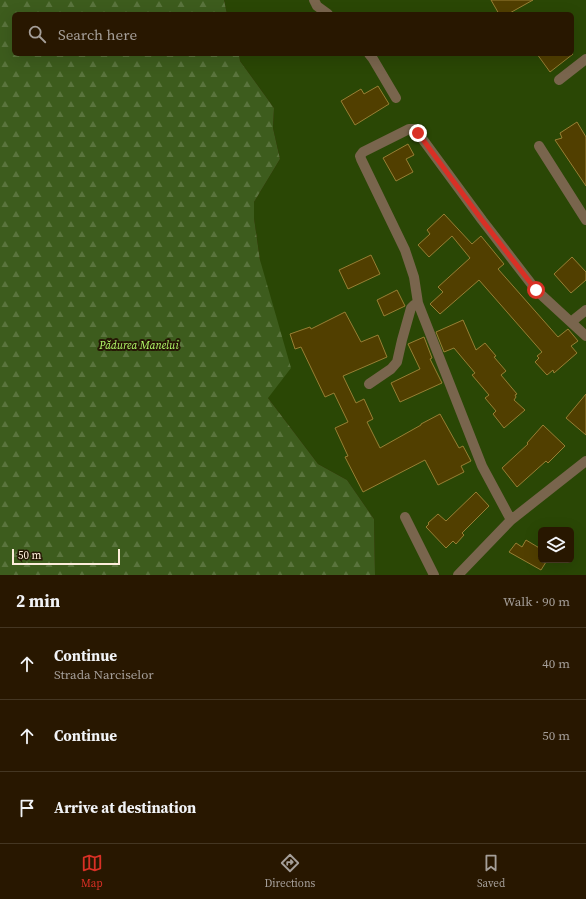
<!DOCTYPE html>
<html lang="en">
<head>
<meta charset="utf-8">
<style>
	:root { --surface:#281700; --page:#34240f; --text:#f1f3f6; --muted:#a59f99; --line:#443622; --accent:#d93025 }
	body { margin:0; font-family:"Source Serif 4",serif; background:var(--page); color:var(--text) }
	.controls { position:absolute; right:12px; bottom:12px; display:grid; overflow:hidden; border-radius:6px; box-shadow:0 4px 16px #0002 }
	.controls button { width:36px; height:36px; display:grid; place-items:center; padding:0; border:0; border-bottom:1px solid var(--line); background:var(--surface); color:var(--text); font:20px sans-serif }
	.scale { position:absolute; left:12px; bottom:10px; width:108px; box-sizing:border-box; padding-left:4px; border:2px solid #fdeddb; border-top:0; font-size:11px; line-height:14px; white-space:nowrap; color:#fdeddb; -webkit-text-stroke:3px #261805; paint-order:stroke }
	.stop { position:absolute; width:12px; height:12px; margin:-9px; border:3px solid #d93025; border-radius:50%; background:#fff }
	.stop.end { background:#d93025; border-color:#fff; box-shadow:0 1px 4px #0008 }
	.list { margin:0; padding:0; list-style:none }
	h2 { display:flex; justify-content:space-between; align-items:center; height:52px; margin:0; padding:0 16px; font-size:17px }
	h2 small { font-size:13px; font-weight:400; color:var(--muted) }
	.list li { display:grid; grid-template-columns:26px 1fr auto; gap:12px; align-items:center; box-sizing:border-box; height:72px; padding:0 16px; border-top:1px solid var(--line) }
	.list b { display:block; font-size:15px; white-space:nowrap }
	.list p { margin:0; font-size:13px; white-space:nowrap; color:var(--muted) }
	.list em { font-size:13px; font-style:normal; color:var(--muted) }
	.icon { flex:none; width:22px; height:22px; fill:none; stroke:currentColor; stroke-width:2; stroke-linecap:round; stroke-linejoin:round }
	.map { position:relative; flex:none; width:586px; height:575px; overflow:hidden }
	.search { position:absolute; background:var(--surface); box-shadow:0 4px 16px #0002; left:12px; right:12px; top:12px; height:44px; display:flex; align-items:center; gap:10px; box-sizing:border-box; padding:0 14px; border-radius:6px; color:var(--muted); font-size:15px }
	.sheet { height:268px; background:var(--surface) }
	nav { display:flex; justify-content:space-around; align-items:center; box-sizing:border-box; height:56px; border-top:1px solid var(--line); background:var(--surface); font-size:11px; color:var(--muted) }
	nav a { display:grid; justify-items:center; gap:2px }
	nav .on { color:var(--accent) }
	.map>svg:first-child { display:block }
	.grass { fill:#2a4705; fill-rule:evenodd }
	.forest { fill:url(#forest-firs) }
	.building { fill:#513f00; stroke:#977f34 }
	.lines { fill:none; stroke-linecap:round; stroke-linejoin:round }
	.minor { stroke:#79654d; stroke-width:10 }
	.route { stroke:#d93025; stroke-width:5 }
	.labels { text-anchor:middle; stroke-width:4; stroke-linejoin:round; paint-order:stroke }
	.park-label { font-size:11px; font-style:italic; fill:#b4fc6b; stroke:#261805 }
</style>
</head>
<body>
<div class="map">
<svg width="586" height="575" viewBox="0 0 586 575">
	<defs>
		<pattern id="forest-firs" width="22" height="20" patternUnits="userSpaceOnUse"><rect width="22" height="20" fill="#3d5c1d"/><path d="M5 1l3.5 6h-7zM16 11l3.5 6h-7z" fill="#5a743d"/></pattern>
	</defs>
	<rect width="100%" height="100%" fill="#361f00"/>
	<!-- grass -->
	<path class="grass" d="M224,0H586V575H375L374,519L347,480L318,464L268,398L260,260L254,218V202L280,159L273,128L274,108L240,61L239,54H572V14H227ZM541,530H571V560H541Z"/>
	<!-- forest -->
	<path class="forest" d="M0,0H224L227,14H14V54H239L240,61L274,108L273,128L280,159L254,202V218L260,260L291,368L268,398L318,464L347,480L374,519L375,575H0Z"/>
	<!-- building -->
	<path class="building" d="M491,0H533L508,14H499Z
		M537,54H573L550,72Z
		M378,86L389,104L355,125L341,101L361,89L364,94Z
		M577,122L586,137V186L555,140L562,138L560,133Z
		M408,144L414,155L406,159L413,172L396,181L383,158Z
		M444,214L472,244L481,236L504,264L498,269L558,337L568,329L578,341L571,346L577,353L554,373L553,370L547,375L535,362L539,358L537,356L542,352L479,280L440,314L430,304L443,292L438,287L470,258L452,236L429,257L418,245L430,234L427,230Z
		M371,255L380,274L348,289L339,270Z
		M572,257L586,272V280L571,293L554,274Z
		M397,290L405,306L384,316L377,300Z
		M345,312L361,342L378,335L387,357L343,376L356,403L364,399L373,419L367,422L380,448L421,425V424L440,414L459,448L463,446L471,461L461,466L464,472L438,485L425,460L363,492L345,457L348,456L335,428L348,422L334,393L325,397L301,347L295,349L290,334L310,327L311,329Z
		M463,320L476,350L485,343L496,356L494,357L506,371L501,375L517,394L515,395L516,397L514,400L525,410L504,428L493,414L496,411L485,398L489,395L472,375L475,373L454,348L444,352L436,332Z
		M424,337L432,358L430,359L442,383L400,402L391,383L420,369L408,344Z
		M586,394V435L566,418Z
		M543,425L565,446L548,463L546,461L517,487L502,468L528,444L527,443Z
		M476,492L489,506L462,533L464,535L456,544L453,541L446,548L426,527L429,524L428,523L438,514L446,521Z
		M526,540L541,549V554L538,557L541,559V560L546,562L541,570L509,552L516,543L522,547Z"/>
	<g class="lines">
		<!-- minor -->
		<path class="minor" d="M314,0L317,6L328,14
			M369,54L373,59L396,98
			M559,80L586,59
			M539,146L586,220
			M571,322L586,310
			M369,384L391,369L397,362L402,340L411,308L414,305L418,303
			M405,517L434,575
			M511,520L482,466L418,303L414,277L405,250L361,159L360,156L363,152L409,129H413L418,133L482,220L536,290L586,336
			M458,575L511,520L586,461"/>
	</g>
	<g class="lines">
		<!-- route -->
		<path class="route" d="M418,133L482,220L536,290"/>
	</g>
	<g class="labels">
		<!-- park labels -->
		<g class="park-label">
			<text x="139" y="349">Pădurea Manelui</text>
		</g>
	</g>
</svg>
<div class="controls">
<button><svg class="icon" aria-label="layers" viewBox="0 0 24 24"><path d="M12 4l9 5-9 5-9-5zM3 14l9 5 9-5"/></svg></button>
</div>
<div class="scale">50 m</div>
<div class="stop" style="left:536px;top:290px"></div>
<div class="stop end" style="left:418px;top:133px"></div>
<div class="search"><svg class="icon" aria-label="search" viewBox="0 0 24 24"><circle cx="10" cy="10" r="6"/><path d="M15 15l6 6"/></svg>Search here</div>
</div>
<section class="sheet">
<h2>2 min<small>Walk · 90 m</small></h2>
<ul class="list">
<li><svg class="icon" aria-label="ahead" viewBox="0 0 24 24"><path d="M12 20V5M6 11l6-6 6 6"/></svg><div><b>Continue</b><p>Strada Narciselor</p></div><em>40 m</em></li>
<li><svg class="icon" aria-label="ahead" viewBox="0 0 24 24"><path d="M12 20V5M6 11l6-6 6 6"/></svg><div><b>Continue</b></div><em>50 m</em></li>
<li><svg class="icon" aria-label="arrive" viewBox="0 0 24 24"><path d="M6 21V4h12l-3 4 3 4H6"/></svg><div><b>Arrive at destination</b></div></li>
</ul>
</section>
<nav>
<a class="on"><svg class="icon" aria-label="map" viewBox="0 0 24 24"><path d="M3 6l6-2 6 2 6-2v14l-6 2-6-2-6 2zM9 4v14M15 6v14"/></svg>Map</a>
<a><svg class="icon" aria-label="directions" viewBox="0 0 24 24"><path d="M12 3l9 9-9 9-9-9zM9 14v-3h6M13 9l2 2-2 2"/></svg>Directions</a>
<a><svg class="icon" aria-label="saved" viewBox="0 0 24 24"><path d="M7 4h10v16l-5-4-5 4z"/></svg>Saved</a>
</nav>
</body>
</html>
